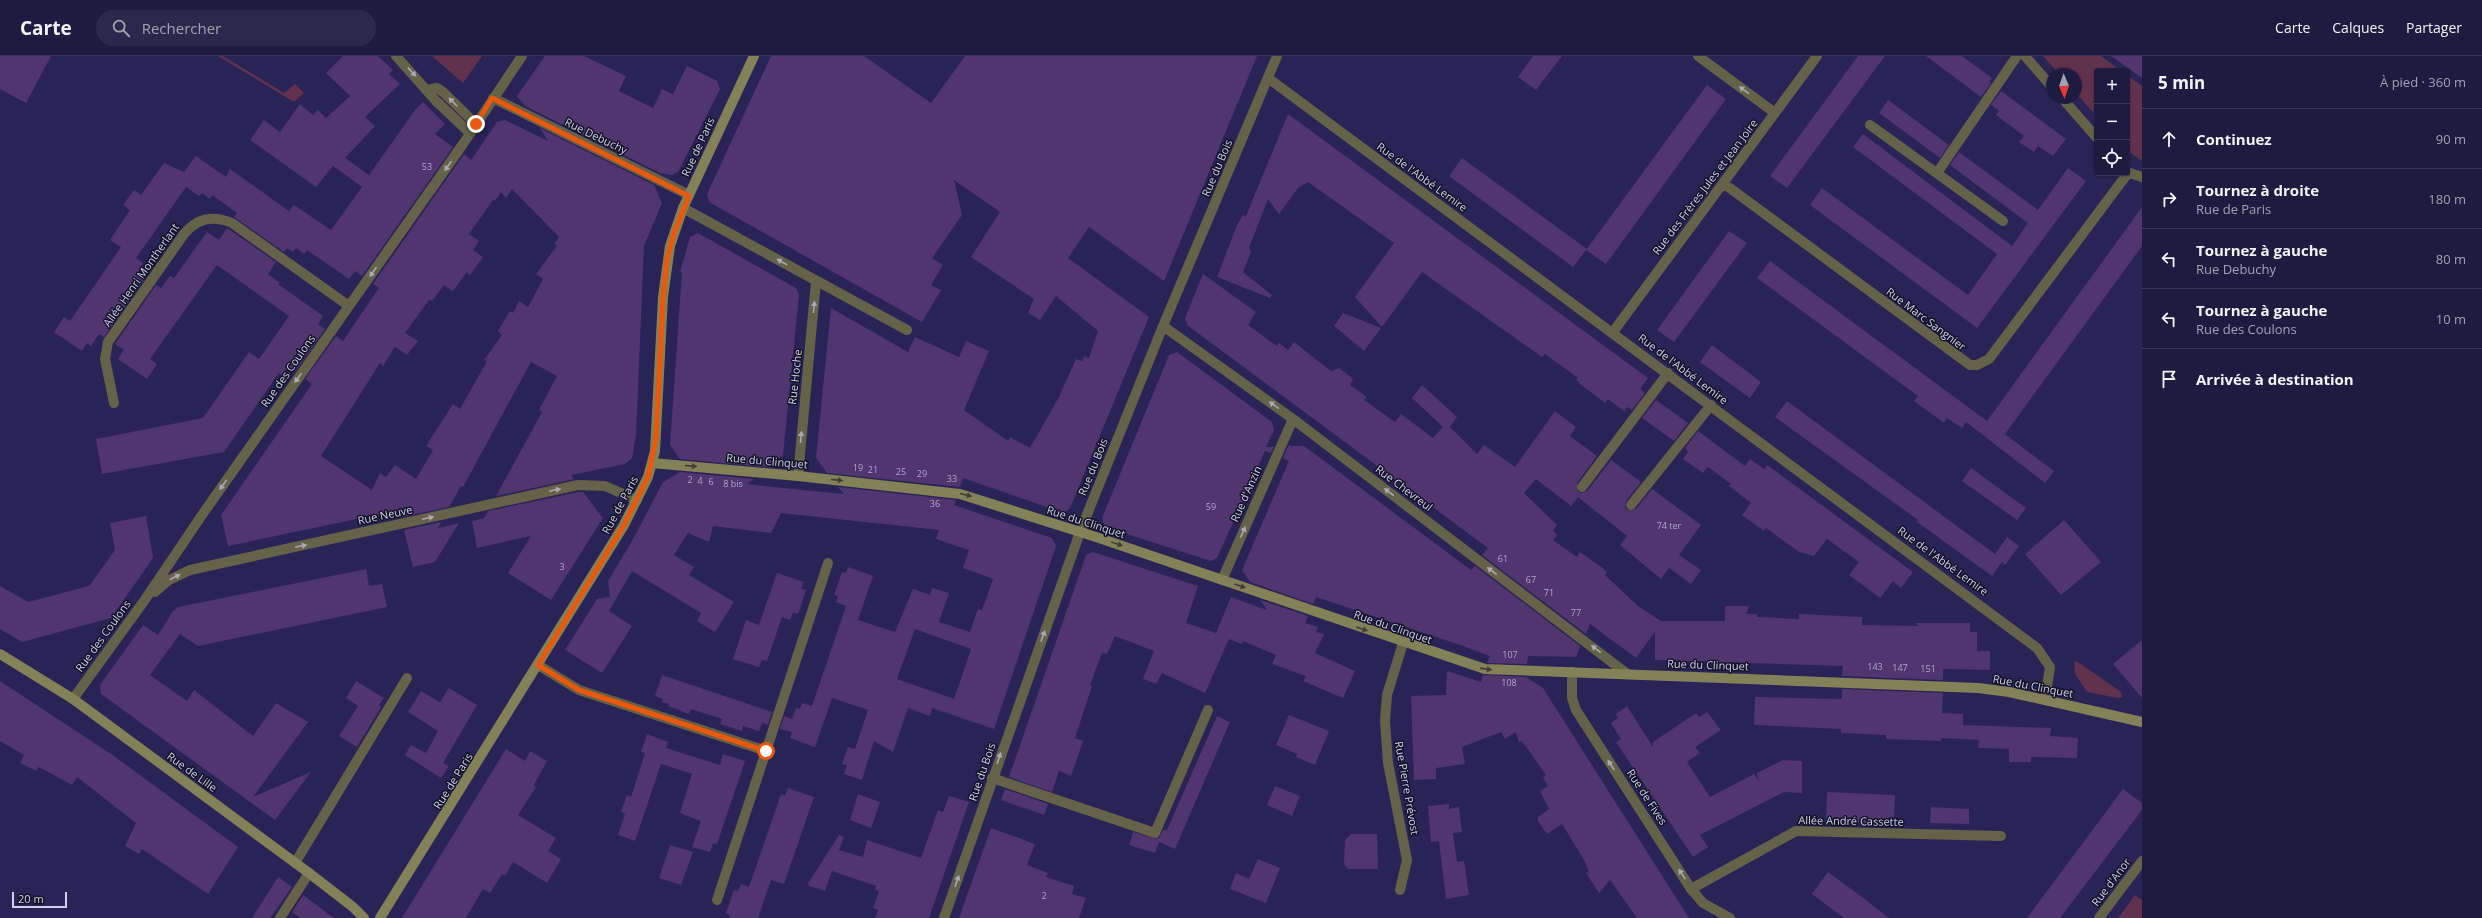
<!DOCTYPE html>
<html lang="fr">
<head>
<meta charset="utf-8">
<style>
	:root { --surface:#1f1b40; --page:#2c284b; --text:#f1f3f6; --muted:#a1a1b1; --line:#3c3959 }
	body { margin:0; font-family:"Open Sans",sans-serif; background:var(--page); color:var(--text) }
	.controls { position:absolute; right:12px; top:12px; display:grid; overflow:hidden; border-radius:4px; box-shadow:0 1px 3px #0004 }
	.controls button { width:36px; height:36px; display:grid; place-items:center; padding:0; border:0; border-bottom:1px solid var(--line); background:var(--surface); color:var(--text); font:20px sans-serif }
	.compass { position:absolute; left:2046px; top:12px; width:36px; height:36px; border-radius:50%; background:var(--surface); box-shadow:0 1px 3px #0004; rotate:178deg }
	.scale { position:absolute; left:12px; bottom:10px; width:55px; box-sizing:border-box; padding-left:4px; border:2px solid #cfd0ef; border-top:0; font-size:11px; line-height:14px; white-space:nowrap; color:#cfd0ef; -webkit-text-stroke:3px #131227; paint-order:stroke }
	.stop { position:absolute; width:12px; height:12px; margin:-9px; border:3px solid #ea580c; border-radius:50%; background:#fff }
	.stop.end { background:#ea580c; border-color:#fff; box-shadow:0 1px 4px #0008 }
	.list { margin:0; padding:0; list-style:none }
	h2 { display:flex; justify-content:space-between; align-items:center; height:52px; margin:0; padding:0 16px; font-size:17px }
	h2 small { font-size:13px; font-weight:400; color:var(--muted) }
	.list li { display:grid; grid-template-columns:26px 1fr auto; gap:12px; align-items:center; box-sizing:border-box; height:60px; padding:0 16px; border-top:1px solid var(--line) }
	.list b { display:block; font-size:15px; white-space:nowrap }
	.list p { margin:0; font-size:13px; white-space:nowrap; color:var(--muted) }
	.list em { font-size:13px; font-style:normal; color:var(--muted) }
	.icon { flex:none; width:22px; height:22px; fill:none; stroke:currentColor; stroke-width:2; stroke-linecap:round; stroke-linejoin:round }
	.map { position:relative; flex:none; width:2142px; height:862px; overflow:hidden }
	header { display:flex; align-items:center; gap:24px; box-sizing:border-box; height:56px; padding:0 20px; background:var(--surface); border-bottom:1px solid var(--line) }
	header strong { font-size:19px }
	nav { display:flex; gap:22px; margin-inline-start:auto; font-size:14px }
	.search { width:280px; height:36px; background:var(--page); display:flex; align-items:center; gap:10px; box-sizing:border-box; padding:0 14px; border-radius:22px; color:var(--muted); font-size:15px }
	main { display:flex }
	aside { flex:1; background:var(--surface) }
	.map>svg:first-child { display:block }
	.green { fill:#61324e }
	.building { fill:#50356f; fill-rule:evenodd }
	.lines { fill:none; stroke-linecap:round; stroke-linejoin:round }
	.lane { stroke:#646249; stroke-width:10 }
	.street { stroke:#646249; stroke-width:10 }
	.secondary { stroke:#848057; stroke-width:10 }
	.oneway { fill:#aaaab5 }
	.oneway2 { fill:#403e3a }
	.route { stroke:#ea580c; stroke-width:5 }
	.labels { text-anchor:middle; stroke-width:3; stroke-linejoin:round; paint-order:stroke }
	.number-label { font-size:9px; fill:#afa9cf }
	.street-label { font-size:11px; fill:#cfd0ef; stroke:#131227 }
</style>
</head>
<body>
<header>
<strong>Carte</strong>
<div class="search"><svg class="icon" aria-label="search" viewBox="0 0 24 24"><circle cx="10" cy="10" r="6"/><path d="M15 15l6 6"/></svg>Rechercher</div>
<nav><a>Carte</a><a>Calques</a><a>Partager</a></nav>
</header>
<main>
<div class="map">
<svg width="2142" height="862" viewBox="0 0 2142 862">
	<rect width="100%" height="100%" fill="#292455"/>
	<!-- green -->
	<path class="green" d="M218,0H223L284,37L295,28L304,37L294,46Z
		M432,0H482L463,27Z
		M2043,0H2101L2121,15H2097V61L2076,37V18H2059Z
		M2127,19L2142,30V105L2127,94Z
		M2074,605L2078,606L2121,636L2122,641L2118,642L2087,636L2075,618Z
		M2135,839L2142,844V862H2118Z"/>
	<!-- building -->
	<path class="building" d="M0,0H51L26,47L0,33Z
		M343,0H378L393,14L389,18L400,28L365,61L375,70L345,102L369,119L415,54L423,46L445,68L435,78L453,91L362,220L355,215L349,223L307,194L304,198L296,192L293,196L287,192L284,196L234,161L237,157L212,139L210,143L202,137L199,140L186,131L136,202L143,207L138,215L146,221L104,281L99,278L91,290L87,287L82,295L54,276L64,261L70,265L121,191L110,184L130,154L123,149L134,134L141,139L164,107L184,116L196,100L226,121L230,113L289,155L294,149L331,174L362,131L333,110L316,131L250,84L264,64L280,76L300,48L313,59L318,54L326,62L350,40L326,17Z
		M545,0H584L626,20L619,35L653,52L662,33L673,38L687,10L717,25L720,33L678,116L672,119L660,117L525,50L517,40Z
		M771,0H864L931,47L965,0H1257L1164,225L1089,171L1068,202L1149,261L1070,452L1064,457L963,422L960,431L827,417L816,402L831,252L908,296L915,281L959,301L966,285L989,295L964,354L1008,385L1010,381L1030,392L1059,341L1076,303L1082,305L1084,300L1089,302L1098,275L1056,240L1040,264L1028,257L1034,243L971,201L1000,156L954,124L962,159L932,202L943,209L931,229L941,234L922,266L709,146L707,138Z
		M1533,0H1562L1536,34L1518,21Z
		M1858,0H1885L1787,132L1770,120Z
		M1926,0H1962L1992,22L1989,26L1991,27L1981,41Z
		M2111,0H2142V22Z
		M1707,29L1726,43L1606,208L1586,194Z
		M2001,35L2066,83L2053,100L2038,90L2034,96L2019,86L2024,80L1996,59L1999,55L1991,49Z
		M1888,44L1949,89L1940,102L1879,57Z
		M1288,58L1648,322L1640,333L1645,337L1632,354L1627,351L1624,355L1608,343L1605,347L1580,328L1576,323L1578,322L1545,298L1542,301L1422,216L1382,271L1355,241L1394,187L1308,126L1298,132L1279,158L1268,143L1249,192L1251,196L1243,216L1272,239L1270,242L1217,221L1237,169L1243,159L1246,160Z
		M505,64L548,85L540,72L654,129L662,147L644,190L636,379L632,402L625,408L571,419L574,423L496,440L542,356L539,354L557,320L531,306L463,431L461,430L449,451L402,461L400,454L228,490L221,459L312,328L305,323L336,280L343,285L353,270L379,232L373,228L464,98L471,104L497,66ZM512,133L559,181L554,188L557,190L536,218L543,223L528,251L519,245L513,257L510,255L498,275L502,279L484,304L487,305L460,353L453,348L426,390L433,394L416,423L395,409L386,421L380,417L372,434L321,400L380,307L383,310L395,291L407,299L418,285L405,277L429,244L432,245L444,229L453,235L467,216L470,219L483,201L473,194L479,185L469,178L493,144L495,145L501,136L506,142Z
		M1863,78L2012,190L2028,167L1950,109L1959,96L2038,154L2068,112L2086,125L1977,272L1810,149L1822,132L1968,239L1997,198L1853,91Z
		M1462,102L1587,193L1573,211L1449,120Z
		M2142,151V190L2005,378L2054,415L2045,427L1966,366L1962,372L1947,362L1944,367L1914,345L1918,340L1757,222L1770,205L1987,365Z
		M227,172L276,206L268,218L280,227L278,228L323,260L318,268L325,273L295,316L287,311L282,319L279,317L224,396L102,418L96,383L203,362L249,296L259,303L289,260L217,209L150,303L157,308L147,323L118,303L124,294L115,288L156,229L161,232L170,220L174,222L207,176L219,184Z
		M1729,175L1747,187L1674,286L1657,274Z
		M698,177L796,232L799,239L783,399L768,411L680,403L670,389L682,216H680L690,181Z
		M1203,218L1256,256L1248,269L1277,290L1279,287L1288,294L1294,286L1331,315L1339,312L1353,323L1350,329L1367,341L1364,344L1395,366L1401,358L1433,382L1443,371L1412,342L1422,329L1457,361L1450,371L1477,398L1484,389L1515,411L1555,355L1576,371L1570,380L1597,400L1577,427L1578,436L1582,437L1587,435L1611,404L1641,426L1626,445L1625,451L1627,454L1636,453L1652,433L1701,469L1679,499L1701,514L1691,528L1669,512L1661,523L1620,489L1627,480L1578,441L1571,450L1536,423L1524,437L1557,469L1553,474L1557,479L1553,484L1577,501L1580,496L1600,510L1607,516L1605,519L1638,550L1661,565H1725V550H1749L1746,558H1757V561L1799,563V558L1862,561V569L1919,570L1915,567H1970V576H1977V595H1990V614L1943,613V624L1842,620L1843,610L1655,604V576L1636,602L1590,568L1586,578L1482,499L1488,492L1187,269L1185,262Z
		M1343,257L1381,272L1364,295L1334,270Z
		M1712,289L1761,326L1750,342L1700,306Z
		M1177,296L1272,366L1274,374L1266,391H1274L1271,397L1265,395L1217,502L1211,505L1105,471L1102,462L1169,299Z
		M1656,344L1688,367L1674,385L1642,362Z
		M1787,345L1995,498L2007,481L2019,490L2005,509L2002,506L1992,520L1917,466L1918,464L1775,361Z
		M1698,375L1745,410L1750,403L1764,413L1767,409L1913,516L1901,532L1893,525L1880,542L1849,519L1859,506L1827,483L1814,500L1799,496L1766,472L1764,475L1742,459L1751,447L1729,430L1731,428L1708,411L1703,417L1683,403L1688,396L1685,392Z
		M1288,390H1304L1471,514L1475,510L1580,590L1576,601L1528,600L1527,608L1487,607L1490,600L1460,589L1316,541L1313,548L1250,526L1242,514L1289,405L1283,402Z
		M1971,412L2026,452L2017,464L1962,425Z
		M680,416L754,423L747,428L783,432L844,438L838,431L956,444L954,449L1052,482L1056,490L994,673L932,652L930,660L908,652L893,696L874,685L862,724L844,718L847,709L842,708L848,691L855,693L868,654L832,642L815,691L790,682L792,676L780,673L784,660L792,663L796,652L800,653L802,647L812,650L846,550L836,546L838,540L834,539L842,516L846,517L848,511L873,520L858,564L895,576L913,533L930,539L932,532L949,537L939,566L970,576L978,553L982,554L993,523L963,512L969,494L936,483L939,474L781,457L771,477L713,470L709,486L688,477L674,499L694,511L689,519L734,546L715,576L697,565L701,557L632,515L609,555L632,570L602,617L565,594L597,543L610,541L608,525L632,485L663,426ZM915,573L971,593L954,643L897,623Z
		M579,436H583L603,462L551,544L508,517L531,480L477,492L472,465L484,462L488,455Z
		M146,460L153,502L111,562L22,586L0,573V530L28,546L89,530L115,494L110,467Z
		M2064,464L2101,506L2061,539L2025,498Z
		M441,466L438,472L459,467L435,506L413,511L404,474Z
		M1093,496L1198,530L1186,567L1216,577L1231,541L1267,554L1260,544L1308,560L1305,567L1318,571L1316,576L1324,578L1315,597L1355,615L1343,642L1303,625L1306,620L1272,608L1276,599L1243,585L1242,588L1229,583L1205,637L1162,617L1156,628L1143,623L1154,595L1115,580L1107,598L1102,597L1090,629L1092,630L1075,682L1083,685L1071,720L1059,715L1052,736L1009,721L1086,499Z
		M366,513L369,530L382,528L387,551L198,590L180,578L150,619L187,645L194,634L253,680L276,647L308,666L253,741L311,716L275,764L101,638L100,629L143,569L158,579L173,555L178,551Z
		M777,517L804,526L801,533L806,534L798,558L793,557L790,564L782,561L767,605L762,604L759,611L733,603L746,564L759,569Z
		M2142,584V642L2113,608Z
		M1447,615L1481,626L1483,619L1526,621L1543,632L1689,862H1637L1610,824L1599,837L1586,817L1589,816L1584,804L1562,768L1547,778L1538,765V761L1549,753L1540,735L1548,730L1543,721L1546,719L1522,685L1519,686L1516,676L1505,683L1501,676L1462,691L1465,708L1436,712V723L1414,724L1411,640L1446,639Z
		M662,619L772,656L768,669L762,667L759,675L743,670L742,675L720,668L722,663L691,653L689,658L668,650L669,648L662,646L663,643L655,640Z
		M0,625L114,700L238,791L208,838L142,793L139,798L125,790L136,767L77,721L72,729L39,711L36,715L20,707L24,699L0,685Z
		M356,625L384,642L379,649L381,651L357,691L339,680L358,650L346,642Z
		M449,632L477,649L443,707L449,710L441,722L405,699L411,689L426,697L438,675L408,656L421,635L440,646Z
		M1842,633L1943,637L1942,657L1963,658V669L2051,672L2050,680L2078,682L2077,702L2031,701V706H2009V693L1978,692L1979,684L1942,682L1941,685L1886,683V679L1841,677V673L1754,669L1755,641L1842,643Z
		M1627,650L1653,691V686L1696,657L1699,661L1707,656L1721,674L1695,691L1700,697L1687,706L1710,741L1754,718L1759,725L1757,717L1783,704L1802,705V737L1784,736L1700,779L1708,791L1693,801L1616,686L1621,683L1611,667L1618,662L1616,658Z
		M1289,659L1329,675L1315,709L1296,701L1297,698L1276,689Z
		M1217,660L1230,666L1175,793L1159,786L1155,797L1129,789L1133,776L1156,783L1159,782L1163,774H1167Z
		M647,678L668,686L666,692L720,709L723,698L745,705L717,788L713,787L710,796L692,791L701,765L680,757L692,718L661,708L635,785L618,779L625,758L621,756L627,739L631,741L645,697L641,696Z
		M506,693L525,705L530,695L547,705L534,729L536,731L518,759L556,782L548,795L561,803L547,827L513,806L505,820L502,818L490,837L483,833L466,862H402Z
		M1275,730L1300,740L1292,760L1267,749Z
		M788,732L814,741L784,828L771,824L758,862H729L730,859L726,857L734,834L738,835L741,828L749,831L781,738L785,740Z
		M1005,733L1048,748L1044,759L1001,744Z
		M2123,733L2142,747V754L2060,862H2027Z
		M1827,736L1895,739L1894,768L1826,766Z
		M858,738L880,746L871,772L850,764Z
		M949,740L969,746L929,862H875L878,854L873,852L879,835L875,834L876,830L832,815L825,835L807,829L839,779L844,781L839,794L863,801L867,784L921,802L938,754L943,756Z
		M1449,748V753L1459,751L1462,776L1453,777L1457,806L1464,805L1469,839L1446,843L1439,785L1431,786L1428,750Z
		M1931,751L1969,753V768L1930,767Z
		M991,772L1035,788L1027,809L1048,817L1046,821L1074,830L1072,838L1086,842L1079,862H959Z
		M1351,778H1377L1378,813H1348L1344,808L1345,784Z
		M670,789L693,796L681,829L659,822Z
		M1258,803L1280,812L1266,847L1230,833L1236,817L1249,823Z
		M1828,816L1858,838L1889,862H1844L1812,838Z
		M278,821L292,831L270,862H252Z
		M303,839L334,862H301L292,856Z"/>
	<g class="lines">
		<!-- lane -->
		<path class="lane" d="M427,34L437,32L443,36L476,68
			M1870,69L2003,165
			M1937,117L2017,0
			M992,722L1155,777L1208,654
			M295,807L407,622
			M1691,833L1796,775L2001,780
			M280,862L309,817"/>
		<!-- street -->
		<path class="street" d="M396,0L436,45L470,77
			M1698,0L1775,57
			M2025,0L2052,31
			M1268,22L2037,592L2050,611L2045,644
			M493,42L689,139
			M2062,42L2097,82
			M2127,116L2142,121
			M1723,127L1970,309H1977L1989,303L2128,117
			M683,152L907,274
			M1163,270L1293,363L1626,617
			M1613,276L1817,0
			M114,347L105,303L108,286L184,178C197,162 213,159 232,167L349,250
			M798,420L816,225
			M1582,431L1668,317
			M1631,449L1711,349
			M1222,524L1293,363
			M155,536L169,524L190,514L578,429L605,430L637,444
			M538,609L579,634L766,695
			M1572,616V642L1576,654L1691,833L1703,847L1730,862
			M73,643L144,545L202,459L463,88L522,0
			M1400,834L1407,804L1388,707L1385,665L1387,639L1403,587
			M717,844L828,507
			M944,862L1080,476L1163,270L1277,0
			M2099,862L2142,805"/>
		<!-- secondary -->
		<path class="secondary" d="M652,407L798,420L960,438L1096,481L1485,613L1978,632L2009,636L2142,666
			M0,598L73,643L309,817L353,851L364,862
			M380,862L624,469L648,421L655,395L663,241L670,190L683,152L754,0"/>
	</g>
	<!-- one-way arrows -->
	<defs><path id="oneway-solid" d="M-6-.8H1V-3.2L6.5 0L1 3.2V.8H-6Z"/></defs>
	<g class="oneway">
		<use href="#oneway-solid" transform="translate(412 16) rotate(47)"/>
		<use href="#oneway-solid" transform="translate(1744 34) rotate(-144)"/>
		<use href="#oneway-solid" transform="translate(453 46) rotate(-135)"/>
		<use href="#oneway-solid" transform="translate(448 110) rotate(125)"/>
		<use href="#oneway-solid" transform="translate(782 206) rotate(-151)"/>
		<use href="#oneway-solid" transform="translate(373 216) rotate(125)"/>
		<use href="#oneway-solid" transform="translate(814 251) rotate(-84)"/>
		<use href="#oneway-solid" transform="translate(298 322) rotate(125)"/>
		<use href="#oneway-solid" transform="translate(1274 349) rotate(-144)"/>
		<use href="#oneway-solid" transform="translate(801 381) rotate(-84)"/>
		<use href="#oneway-solid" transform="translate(223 429) rotate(125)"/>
		<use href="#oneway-solid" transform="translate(555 434) rotate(-12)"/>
		<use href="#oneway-solid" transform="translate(1389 436) rotate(-143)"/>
		<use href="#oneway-solid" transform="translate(428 462) rotate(-12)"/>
		<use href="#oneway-solid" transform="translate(1243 476) rotate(-66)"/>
		<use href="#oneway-solid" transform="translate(301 490) rotate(-12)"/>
		<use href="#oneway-solid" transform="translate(1492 515) rotate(-143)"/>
		<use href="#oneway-solid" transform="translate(175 521) rotate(-27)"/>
		<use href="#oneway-solid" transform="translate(1043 580) rotate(-70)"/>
		<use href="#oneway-solid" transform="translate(1596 593) rotate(-143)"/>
		<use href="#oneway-solid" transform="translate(999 702) rotate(-71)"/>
		<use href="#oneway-solid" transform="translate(1611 709) rotate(-123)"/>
		<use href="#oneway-solid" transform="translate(1682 818) rotate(-123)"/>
		<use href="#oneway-solid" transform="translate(957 825) rotate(-71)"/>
	</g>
	<g class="oneway2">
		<use href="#oneway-solid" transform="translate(691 410) rotate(5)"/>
		<use href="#oneway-solid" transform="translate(837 424) rotate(6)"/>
		<use href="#oneway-solid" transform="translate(966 439) rotate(14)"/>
		<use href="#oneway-solid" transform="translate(1117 488) rotate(19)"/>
		<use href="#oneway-solid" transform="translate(1240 530) rotate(19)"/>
		<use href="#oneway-solid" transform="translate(1362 573) rotate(19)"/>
		<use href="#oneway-solid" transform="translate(1486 613) rotate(8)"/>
	</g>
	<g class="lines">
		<!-- route -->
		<path class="route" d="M476,68L492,42L689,140L674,177L667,203L663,241L656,382L648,421L624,469L538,609L579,634L766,695"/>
	</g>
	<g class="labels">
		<!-- number labels -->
		<g class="number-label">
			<text x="427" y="114">53</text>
			<text x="858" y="415">19</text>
			<text x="873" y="417">21</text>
			<text x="901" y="419">25</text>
			<text x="922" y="421">29</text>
			<text x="952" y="426">33</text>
			<text x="690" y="427">2</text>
			<text x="700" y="428">4</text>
			<text x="711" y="429">6</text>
			<text x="733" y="431">8 bis</text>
			<text x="935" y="451">36</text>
			<text x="1211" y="454">59</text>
			<text x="1669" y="473">74 ter</text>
			<text x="1503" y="506">61</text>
			<text x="562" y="514">3</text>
			<text x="1531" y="527">67</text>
			<text x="1549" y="540">71</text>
			<text x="1576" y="560">77</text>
			<text x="1510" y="602">107</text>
			<text x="1875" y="614">143</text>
			<text x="1900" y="615">147</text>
			<text x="1928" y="616">151</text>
			<text x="1509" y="630">108</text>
			<text x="1044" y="843">2</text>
		</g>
		<!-- street labels -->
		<g class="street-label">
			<text transform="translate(596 80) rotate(26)" y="4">Rue Debuchy</text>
			<text transform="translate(698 91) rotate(-65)" y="4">Rue de Paris</text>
			<text transform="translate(1217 112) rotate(-67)" y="4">Rue du Bois</text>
			<text transform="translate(1422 121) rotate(36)" y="4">Rue de l'Abbé Lemire</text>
			<text transform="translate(1705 131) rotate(-53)" y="4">Rue des Frères Jules et Jean Joire</text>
			<text transform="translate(141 219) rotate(-55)" y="4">Allée Henri Montherlant</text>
			<text transform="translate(1926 263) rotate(37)" y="4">Rue Marc Sangnier</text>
			<text transform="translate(1683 313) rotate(37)" y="4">Rue de l'Abbé Lemire</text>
			<text transform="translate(288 315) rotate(-55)" y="4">Rue des Coulons</text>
			<text transform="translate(795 321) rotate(-84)" y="4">Rue Hoche</text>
			<text transform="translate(767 405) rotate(5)" y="4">Rue du Clinquet</text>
			<text transform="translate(1093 411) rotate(-68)" y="4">Rue du Bois</text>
			<text transform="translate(1404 432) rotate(37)" y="4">Rue Chevreul</text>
			<text transform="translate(1246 438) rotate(-66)" y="4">Rue d'Anzin</text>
			<text transform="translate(620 449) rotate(-62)" y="4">Rue de Paris</text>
			<text transform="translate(385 459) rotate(-12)" y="4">Rue Neuve</text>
			<text transform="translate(1086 466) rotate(18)" y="4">Rue du Clinquet</text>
			<text transform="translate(1943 505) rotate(36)" y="4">Rue de l'Abbé Lemire</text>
			<text transform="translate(1393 571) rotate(19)" y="4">Rue du Clinquet</text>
			<text transform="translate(103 580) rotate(-54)" y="4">Rue des Coulons</text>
			<text transform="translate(1708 609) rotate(2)" y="4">Rue du Clinquet</text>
			<text transform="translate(2033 630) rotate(11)" y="4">Rue du Clinquet</text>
			<text transform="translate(192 716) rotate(36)" y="4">Rue de Lille</text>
			<text transform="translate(982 716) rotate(-71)" y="4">Rue du Bois</text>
			<text transform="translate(453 725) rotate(-58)" y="4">Rue de Paris</text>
			<text transform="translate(1407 732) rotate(80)" y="4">Rue Pierre Prévost</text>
			<text transform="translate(1647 741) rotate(57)" y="4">Rue de Fives</text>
			<text transform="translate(1851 765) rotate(1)" y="4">Allée André Cassette</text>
			<text transform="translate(2111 826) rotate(-53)" y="4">Rue d'Anor</text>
		</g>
	</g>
</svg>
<div class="controls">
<button>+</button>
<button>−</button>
<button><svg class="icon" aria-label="locate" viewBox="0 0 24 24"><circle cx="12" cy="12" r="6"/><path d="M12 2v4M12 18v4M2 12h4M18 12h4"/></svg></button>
</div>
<svg class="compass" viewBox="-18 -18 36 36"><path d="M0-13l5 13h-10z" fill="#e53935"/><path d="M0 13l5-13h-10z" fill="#a1a1b1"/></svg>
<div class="scale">20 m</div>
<div class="stop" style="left:766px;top:695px"></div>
<div class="stop end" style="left:476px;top:68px"></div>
</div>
<aside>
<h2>5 min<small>À pied · 360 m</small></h2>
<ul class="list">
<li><svg class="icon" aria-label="ahead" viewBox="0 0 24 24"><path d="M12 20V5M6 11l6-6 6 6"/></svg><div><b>Continuez</b></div><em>90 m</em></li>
<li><svg class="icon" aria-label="right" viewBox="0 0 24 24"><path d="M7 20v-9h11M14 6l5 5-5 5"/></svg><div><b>Tournez à droite</b><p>Rue de Paris</p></div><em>180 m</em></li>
<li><svg class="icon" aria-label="left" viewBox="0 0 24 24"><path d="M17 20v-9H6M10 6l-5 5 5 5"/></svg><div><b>Tournez à gauche</b><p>Rue Debuchy</p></div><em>80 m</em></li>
<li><svg class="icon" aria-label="left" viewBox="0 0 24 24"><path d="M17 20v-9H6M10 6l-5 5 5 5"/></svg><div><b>Tournez à gauche</b><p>Rue des Coulons</p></div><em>10 m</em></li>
<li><svg class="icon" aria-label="arrive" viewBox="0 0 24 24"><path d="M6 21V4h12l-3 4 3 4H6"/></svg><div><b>Arrivée à destination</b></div></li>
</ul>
</aside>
</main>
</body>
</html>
